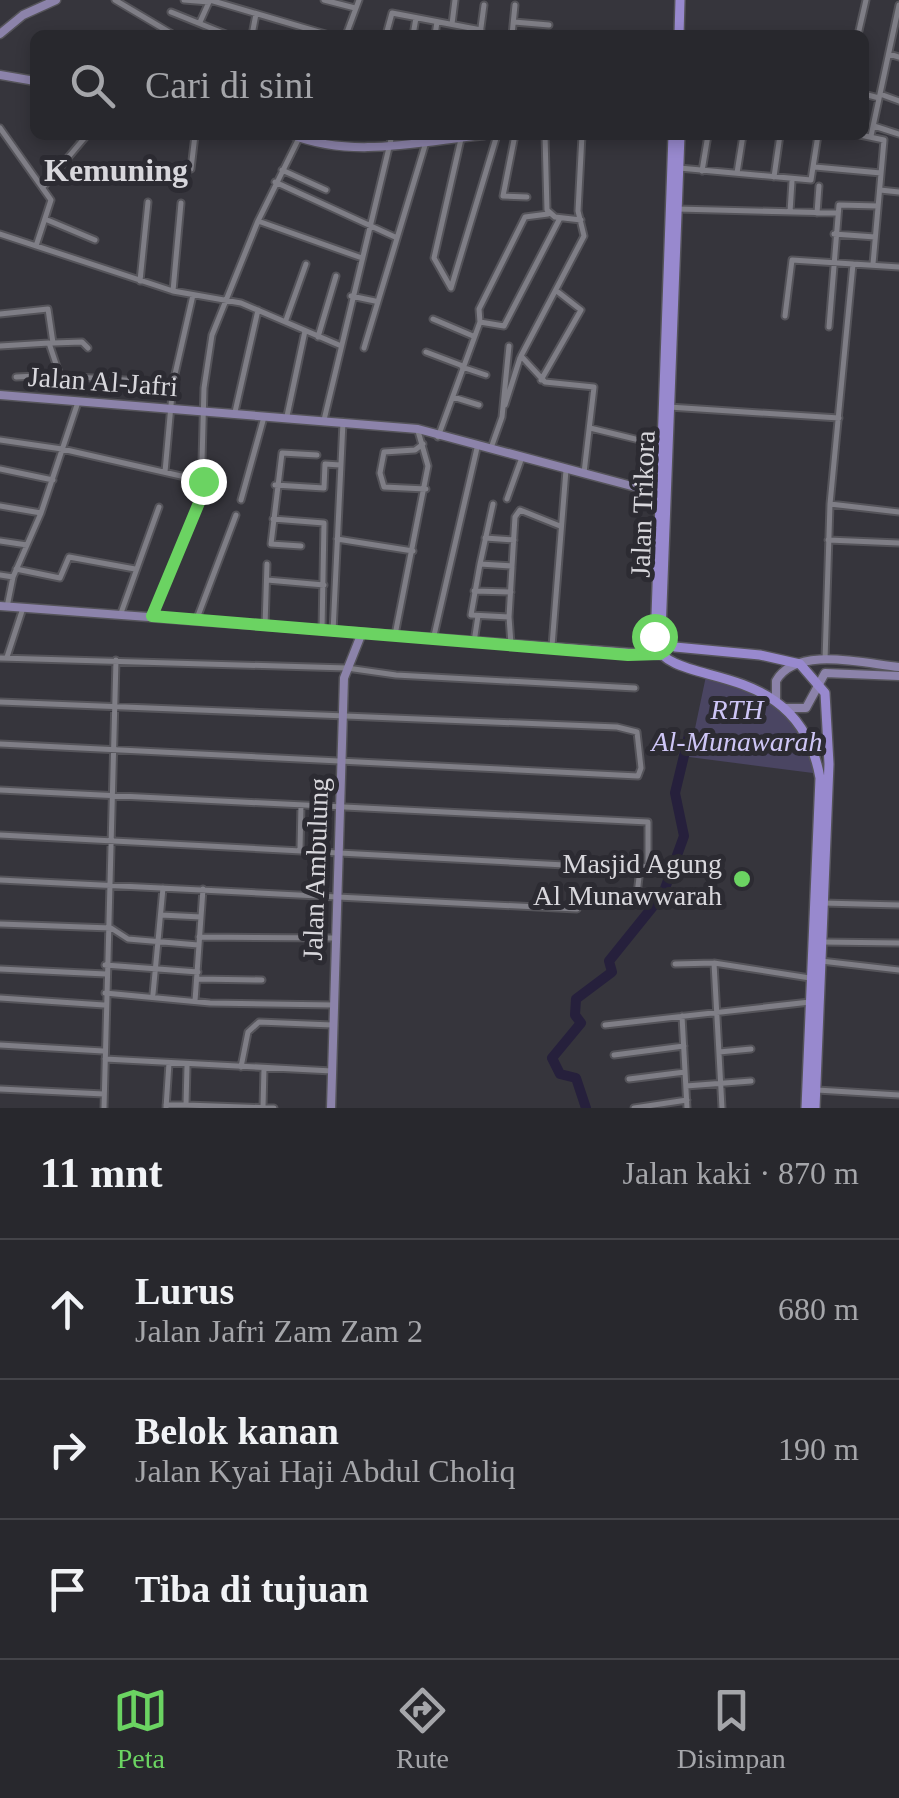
<!DOCTYPE html>
<html lang="id">
<head>
<meta charset="utf-8">
<style>
	:root { --surface:#28282d; --page:#343439; --text:#f1f3f6; --muted:#a5a6aa; --line:#444449; --accent:#6bd362 }
	body { margin:0; font-family:"Times New Roman",serif; background:var(--page); color:var(--text) }
	.stop { position:absolute; width:30px; height:30px; margin:-22px; border:8px solid #6bd362; border-radius:50%; background:#fff }
	.stop.end { background:#6bd362; border-color:#fff; box-shadow:0 2px 10px #0008 }
	.list { margin:0; padding:0; list-style:none }
	h2 { display:flex; justify-content:space-between; align-items:center; height:130px; margin:0; padding:0 40px; font-size:42px }
	h2 small { font-size:32px; font-weight:400; color:var(--muted) }
	.list li { display:grid; grid-template-columns:65px 1fr auto; gap:30px; align-items:center; box-sizing:border-box; height:140px; padding:0 40px; border-top:2px solid var(--line) }
	.list b { display:block; font-size:38px; white-space:nowrap }
	.list p { margin:0; font-size:32px; white-space:nowrap; color:var(--muted) }
	.list em { font-size:32px; font-style:normal; color:var(--muted) }
	.icon { flex:none; width:55px; height:55px; fill:none; stroke:currentColor; stroke-width:2; stroke-linecap:round; stroke-linejoin:round }
	.map { position:relative; flex:none; width:899px; height:1108px; overflow:hidden }
	.search { position:absolute; background:var(--surface); box-shadow:0 5px 15px #0003; left:30px; right:30px; top:30px; height:110px; display:flex; align-items:center; gap:25px; box-sizing:border-box; padding:0 35px; border-radius:15px; color:var(--muted); font-size:38px }
	.sheet { height:550px; background:var(--surface) }
	nav { display:flex; justify-content:space-around; align-items:center; box-sizing:border-box; height:140px; border-top:2px solid var(--line); background:var(--surface); font-size:28px; color:var(--muted) }
	nav a { display:grid; justify-items:center; gap:5px }
	nav .on { color:var(--accent) }
	.map>svg:first-child { display:block }
	.green { fill:#4a4562 }
	.lines { fill:none; stroke-linecap:round; stroke-linejoin:round }
	.river { stroke:#26203c; stroke-width:10 }
	.street-casing { stroke:#55545a; stroke-width:9 }
	.secondary-casing { stroke:#55545a; stroke-width:11 }
	.primary-casing { stroke:#55545a; stroke-width:12 }
	.street { stroke:#7f7e86; stroke-width:5 }
	.secondary { stroke:#8c83aa; stroke-width:8 }
	.primary { stroke:#9889ce; stroke-width:9 }
	.route { stroke:#6bd362; stroke-width:12 }
	.poi-dot { fill:#6bd362; stroke:#2c2b32; stroke-width:4 }
	.labels { text-anchor:middle; stroke-width:10; stroke-linejoin:round; paint-order:stroke }
	.street-label { font-size:28px; fill:#d8d7dc; stroke:#2c2b32 }
	.park-label { font-size:28px; font-style:italic; fill:#cec6f6; stroke:#2c2b32 }
	.poi-label { font-size:28px; fill:#d8d7dc; stroke:#2c2b32; text-anchor:end }
	.quarter-label { font-size:32px; font-weight:bold; fill:#d8d7dc; stroke:#2c2b32 }
</style>
</head>
<body>
<div class="map">
<svg width="899" height="1108" viewBox="0 0 899 1108">
	<rect width="100%" height="100%" fill="#36353c"/>
	<!-- green -->
	<path class="green" d="M706,676C752,692 815,712 813,773L689,757Z"/>
	<g class="lines">
		<!-- river -->
		<path class="river" d="M586,1108L576,1078L560,1074L552,1058L581,1023L575,1015L576,999L612,972L609,961L663,894L684,836L675,793L689,735"/>
		<!-- street casing -->
		<g class="street-casing">
			<path id="street" d="M115,0L174,35
				M184,0L209,2L200,22
				M210,0L329,35
				M324,0L355,8
				M171,12L228,35
				M514,22L549,25
				M452,24L455,0
				M684,34L686,35
				M252,35L256,14
				M346,35L359,0
				M386,35L392,13L481,30
				M413,35L416,18
				M435,35L437,22
				M480,35L484,5
				M512,35L515,5
				M858,35L866,0
				M889,54L899,57
				M864,94L879,98
				M880,94L899,101
				M874,126L899,134
				M0,128L51,200L36,246
				M515,135L503,196L527,197
				M545,135L547,210L555,217L581,220
				M582,135L578,211L584,236L521,356L545,382L594,387L584,473
				M860,135L884,140L873,264
				M871,136L899,5
				M815,167L881,173
				M679,168L811,180L818,135
				M191,169L195,135
				M282,170L326,190
				M702,171L708,135
				M737,173L743,135
				M774,177L780,135
				M275,182L395,237
				M44,186L87,135
				M880,190L899,192
				M677,209L837,213
				M790,212L792,181
				M817,213L819,186
				M45,219L95,240
				M258,221L362,258
				M0,234L173,291L241,303L339,345
				M834,234L875,237
				M140,281L148,202
				M451,288L497,135
				M451,288L434,258L461,139
				M173,291L181,203
				M351,296L375,301
				M0,314L48,309L53,343
				M785,316L792,260L899,267
				M433,319L473,336
				M286,320L306,264
				M480,322L504,326L560,218
				M829,327L839,205L878,206
				M318,337L336,276
				M53,343L82,342L88,348
				M0,346L49,343L60,376L173,383
				M364,348L426,142
				M426,352L463,366
				M462,367L486,375
				M16,377L58,375
				M541,380L581,310L558,292
				M453,397L479,405
				M505,405L520,358
				M669,407L839,418
				M235,412L258,310
				M287,416L305,331
				M324,420L392,135
				M590,428L660,445
				M438,437L480,322L479,309L525,217L548,214
				M0,440L62,449L203,481
				M423,444L415,450L384,452L380,473L384,487L426,489
				M491,448L502,417L509,346
				M0,469L53,480
				M165,472L173,383L193,295
				M275,485L324,488L325,464L340,465
				M507,499L521,460
				M241,500L264,417
				M493,504L480,564L512,566L515,517L520,510L560,526
				M830,504L899,512
				M0,506L41,513
				M273,519L324,523L322,629
				M485,538L514,540
				M337,539L413,551
				M828,540L899,543
				M0,541L27,545
				M301,546L271,544L282,453L317,455
				M480,564L471,615L509,617L512,567
				M16,569L60,578L69,557L135,569
				M0,575L13,577
				M267,580L324,585
				M474,591L511,592
				M7,607L13,577L41,513L78,402
				M121,613L159,507
				M152,616L201,497L204,388L212,335L258,221L299,138
				M509,617L511,644
				M196,621L236,515
				M265,626L267,564
				M333,632L343,422
				M395,635L428,466L418,431
				M433,640L477,448
				M474,642L478,616
				M552,646L566,470
				M7,657L23,608
				M0,658L347,668L396,675L635,688
				M825,660L830,504L853,264
				M0,702L617,727L637,732L641,768L638,776L0,744
				M0,790L648,822V865L640,869
				M0,835L640,869
				M300,849L301,805
				M0,880L577,909
				M637,894L640,869
				M823,903L899,905
				M161,915L201,917
				M0,924L111,928L128,939L198,945
				M199,937L336,938
				M822,942L899,943
				M821,961L899,970
				M714,963L722,1108
				M675,964L714,963L810,978
				M105,965L198,972
				M0,969L106,974
				M198,979L262,980
				M105,993L210,1003L333,1005
				M153,994L163,888
				M0,998L104,1005
				M195,1001L203,889
				M682,1016L687,1108
				M605,1025L810,1002
				M0,1045L103,1051
				M719,1052L751,1049
				M614,1055L684,1046
				M105,1059L332,1071
				M187,1066L186,1105L274,1108
				M241,1067L248,1032L259,1022L332,1025
				M629,1079L685,1072
				M686,1086L751,1081
				M0,1089L104,1094
				M817,1090L899,1095
				M166,1105H186
				M263,1107L264,1068
				M104,1108L116,660
				M166,1108L169,1063
				M634,1108L687,1100"/>
		</g>
		<!-- secondary casing -->
		<g class="secondary-casing">
			<path id="secondary" d="M0,34L23,15L56,0
				M0,75L35,81
				M293,135C353,159 423,141 484,135
				M0,395L418,429L658,493
				M0,606L660,655
				M776,700V681C796,645 866,664 899,667
				M784,708H806L825,673L899,676
				M331,1108L344,678L361,635"/>
		</g>
		<!-- primary casing -->
		<g class="primary-casing">
			<path id="primary" d="M679,35L680,0
				M673,135L655,644C673,691 798,654 820,778L806,1108
				M680,135L661,632L675,647L760,655L800,664L825,693L829,764L815,1108"/>
		</g>
		<!-- street -->
		<use href="#street" class="street"/>
		<!-- secondary -->
		<use href="#secondary" class="secondary"/>
		<!-- primary -->
		<use href="#primary" class="primary"/>
	</g>
	<g class="lines">
		<!-- route -->
		<path class="route" d="M203,481L201,498L152,616L628,655L660,654L654,636"/>
	</g>
	<!-- markers -->
	<circle class="poi-dot" cx="742" cy="879" r="10"/>
	<g class="labels">
		<!-- street labels -->
		<g class="street-label">
			<text transform="translate(103 381) rotate(4)" y="10">Jalan Al-Jafri</text>
			<text transform="translate(642 504) rotate(-88)" y="10">Jalan Trikora</text>
			<text transform="translate(315 869) rotate(-88)" y="10">Jalan Ambulung</text>
		</g>
		<!-- park labels -->
		<g class="park-label">
			<text x="737" y="719">RTH<tspan x="737" dy="32">Al-Munawarah</tspan></text>
		</g>
		<!-- poi labels -->
		<g class="poi-label">
			<text x="722" y="873">Masjid Agung<tspan x="722" dy="32">Al Munawwarah</tspan></text>
		</g>
		<!-- quarter labels -->
		<g class="quarter-label">
			<text x="116" y="181">Kemuning</text>
		</g>
	</g>
</svg>
<div class="stop" style="left:654px;top:636px"></div>
<div class="stop end" style="left:203px;top:481px"></div>
<div class="search"><svg class="icon" aria-label="search" viewBox="0 0 24 24"><circle cx="10" cy="10" r="6"/><path d="M15 15l6 6"/></svg>Cari di sini</div>
</div>
<section class="sheet">
<h2>11 mnt<small>Jalan kaki · 870 m</small></h2>
<ul class="list">
<li><svg class="icon" aria-label="ahead" viewBox="0 0 24 24"><path d="M12 20V5M6 11l6-6 6 6"/></svg><div><b>Lurus</b><p>Jalan Jafri Zam Zam 2</p></div><em>680 m</em></li>
<li><svg class="icon" aria-label="right" viewBox="0 0 24 24"><path d="M7 20v-9h11M14 6l5 5-5 5"/></svg><div><b>Belok kanan</b><p>Jalan Kyai Haji Abdul Choliq</p></div><em>190 m</em></li>
<li><svg class="icon" aria-label="arrive" viewBox="0 0 24 24"><path d="M6 21V4h12l-3 4 3 4H6"/></svg><div><b>Tiba di tujuan</b></div></li>
</ul>
</section>
<nav>
<a class="on"><svg class="icon" aria-label="map" viewBox="0 0 24 24"><path d="M3 6l6-2 6 2 6-2v14l-6 2-6-2-6 2zM9 4v14M15 6v14"/></svg>Peta</a>
<a><svg class="icon" aria-label="directions" viewBox="0 0 24 24"><path d="M12 3l9 9-9 9-9-9zM9 14v-3h6M13 9l2 2-2 2"/></svg>Rute</a>
<a><svg class="icon" aria-label="saved" viewBox="0 0 24 24"><path d="M7 4h10v16l-5-4-5 4z"/></svg>Disimpan</a>
</nav>
</body>
</html>
